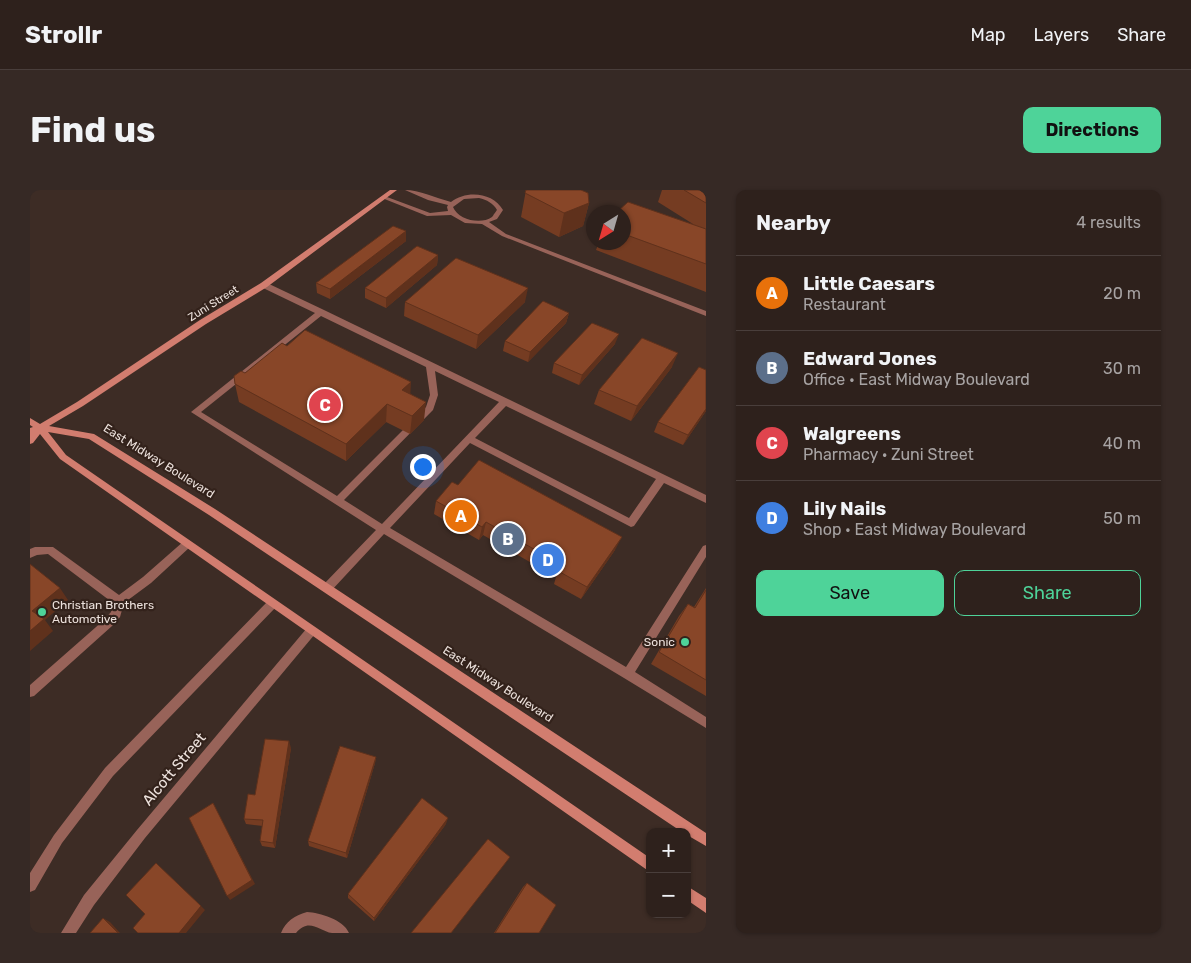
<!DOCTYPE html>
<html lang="en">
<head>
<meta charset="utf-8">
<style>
	:root { --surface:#2e211c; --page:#362925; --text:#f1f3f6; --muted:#a7a3a3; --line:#493e3b; --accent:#4ed399 }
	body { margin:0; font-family:Rubik,sans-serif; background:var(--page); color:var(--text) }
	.controls { position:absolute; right:15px; bottom:15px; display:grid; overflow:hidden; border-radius:10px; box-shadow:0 1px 4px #0004 }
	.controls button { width:45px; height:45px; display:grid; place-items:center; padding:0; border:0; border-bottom:1px solid var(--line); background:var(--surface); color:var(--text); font:25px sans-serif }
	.compass { position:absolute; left:556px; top:15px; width:45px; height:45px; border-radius:50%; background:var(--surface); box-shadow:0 1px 4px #0004; rotate:217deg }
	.you { position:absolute; left:392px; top:276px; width:18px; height:18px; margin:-12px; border:4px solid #fff; border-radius:50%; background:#1a73e8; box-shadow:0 0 0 8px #1a73e833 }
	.badge { display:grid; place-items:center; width:32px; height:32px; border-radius:50%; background:var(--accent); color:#fff; font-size:16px; font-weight:700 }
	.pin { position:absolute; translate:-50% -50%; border:2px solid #fff; box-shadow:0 1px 5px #0006 }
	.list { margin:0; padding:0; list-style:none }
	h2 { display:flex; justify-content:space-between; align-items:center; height:65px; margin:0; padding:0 20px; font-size:21px }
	h2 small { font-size:16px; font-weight:400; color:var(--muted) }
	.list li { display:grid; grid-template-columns:32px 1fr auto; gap:15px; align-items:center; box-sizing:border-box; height:75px; padding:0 20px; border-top:1px solid var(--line) }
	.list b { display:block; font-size:19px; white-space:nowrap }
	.list p { margin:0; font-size:16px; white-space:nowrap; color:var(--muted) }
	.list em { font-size:16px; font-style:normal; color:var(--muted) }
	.actions { display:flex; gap:10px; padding:15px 20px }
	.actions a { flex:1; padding:11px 0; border:1px solid var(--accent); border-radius:10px; text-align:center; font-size:18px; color:var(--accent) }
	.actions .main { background:var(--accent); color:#111 }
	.map { position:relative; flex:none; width:676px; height:743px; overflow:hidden; border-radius:10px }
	header { display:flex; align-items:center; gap:30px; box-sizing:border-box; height:70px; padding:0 25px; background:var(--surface); border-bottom:1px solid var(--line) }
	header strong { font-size:24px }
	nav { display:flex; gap:28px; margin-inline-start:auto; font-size:18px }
	.intro { display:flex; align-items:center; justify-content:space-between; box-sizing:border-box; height:120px; padding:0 30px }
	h1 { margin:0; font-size:35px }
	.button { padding:12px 22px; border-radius:10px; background:var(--accent); color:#111; font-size:18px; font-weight:700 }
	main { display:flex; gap:30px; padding:0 30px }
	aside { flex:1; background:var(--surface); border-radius:10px; box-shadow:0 1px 4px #0004 }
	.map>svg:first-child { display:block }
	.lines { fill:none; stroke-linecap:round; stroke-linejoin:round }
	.service { fill:#986359; fill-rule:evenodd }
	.minor { fill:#986359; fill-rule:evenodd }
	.secondary { fill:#d27d6f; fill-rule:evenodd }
	.wall { fill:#753c22 }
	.shaded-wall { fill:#5f311c }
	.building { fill:#884628; stroke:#5f311c }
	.poi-dot { fill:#4ed399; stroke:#33221b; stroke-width:2 }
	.labels { text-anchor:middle; stroke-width:4.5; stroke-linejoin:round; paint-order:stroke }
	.far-street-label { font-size:11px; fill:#ece1dc; stroke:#33221b }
	.street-label { font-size:12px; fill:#ece1dc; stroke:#33221b }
	.poi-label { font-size:12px; fill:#ece1dc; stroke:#33221b; text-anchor:start }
	.near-street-label { font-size:15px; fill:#ece1dc; stroke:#33221b }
</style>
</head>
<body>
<header>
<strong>Strollr</strong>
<nav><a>Map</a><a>Layers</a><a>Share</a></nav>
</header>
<div class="intro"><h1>Find us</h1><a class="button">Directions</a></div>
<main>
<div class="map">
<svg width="676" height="743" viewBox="0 0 676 743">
	<rect width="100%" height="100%" fill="#3d2c25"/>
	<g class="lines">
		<!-- service -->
		<path class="service" d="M375,0C389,0 406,8 421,12C436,0 463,2 473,20L467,29L459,32L476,44L676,121V126L472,46L452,34L435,33L421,25L397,26L352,8L357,7L400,23L418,21L417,17L418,15L398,10ZM449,8C457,10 463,13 467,20C466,21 463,26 462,27C451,35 428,30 423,17L434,9Z
			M231,93H237L294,120L676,305V313L634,293L604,336L601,337L440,253L360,338L596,477L673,356L676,355V367L605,482L676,527V538L594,488L354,344L301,401L297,402L293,401L292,398L293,395L346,340L161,222L285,123L231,97ZM291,126L396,177L400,205L396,217L307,306L171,222ZM405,181L469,212L352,334L314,310L403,220L408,205ZM476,216L626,289L599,328L445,248Z
			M157,350L160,351L162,354L160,357L121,393L94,413L90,427L82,436L4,506L0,507V495L74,430L81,422L83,413L18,364L7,365L0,368V359L5,357H23L89,405L113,387L154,351Z"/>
		<!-- minor -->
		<path class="minor" d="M242,410L246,411L247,414L246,417L83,586L32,653L5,700L0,702V683L24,645L75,578L238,411Z
			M281,436L285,438L286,441L285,444L115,648L64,715L46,743H31L54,705L107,640L277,438Z
			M277,722C290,723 313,729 319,743C314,743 308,743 302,743C289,741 279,727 266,743H251C256,731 264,726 277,722Z"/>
		<!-- secondary -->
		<path class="secondary" d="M360,0H367L237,97L176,134L53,216L19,236L64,244L185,319L676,643V656L657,645V642H652L179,325L59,249L18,242L36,265L620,668V682L30,269L10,244L3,253L0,254V238L3,237L0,235V228L10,234L47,212L170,130L231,93Z
			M657,696L676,708V723L657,710Z"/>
	</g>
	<!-- wall -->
	<path class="wall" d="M496,0L559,13L553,36L529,47L491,27Z
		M632,0H676V102L566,60L569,52H594V22L663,34L628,12Z
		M376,41V51L300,109L287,103L286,93Z
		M408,65L407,75L356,118L335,108V98Z
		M375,112H495L446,159L374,126Z
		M539,123L536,133L498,172L473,161L475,151Z
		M585,154L549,195L522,183L524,173Z
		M257,156L381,204L394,230L380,244L356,232L316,271L209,212L205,194L215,183Z
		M642,177L601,231L564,214L569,200Z
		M676,180V221L653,255L624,242L628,232Z
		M428,295L585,360L551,409L524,394L526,387L453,345L449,350L404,324L406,311Z
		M676,398V506L621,474L649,426L658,414L664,417Z
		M261,558L245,658L232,656L230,651L233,636L216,634L214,629L225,605Z
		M346,567L345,573L317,668L279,656L278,651Z
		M416,634L344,731L318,708V704Z
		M497,693L509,743H464L493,697Z"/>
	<!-- shaded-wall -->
	<path class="shaded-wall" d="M559,13L553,36L529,47L534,23Z
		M376,41V51L300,109V99Z
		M408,65L407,75L356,118V108Z
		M498,98L495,112L446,159L448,145Z
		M539,123L536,133L498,172L500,162Z
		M589,144L585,154L549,195L552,185Z
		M648,163L642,177L601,231L607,216Z
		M381,192L380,210L372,200Z
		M396,212L394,230L380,244L382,226Z
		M357,214L356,232L316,271V254Z
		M676,219V221L653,255L658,245Z
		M456,332L453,345L449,350L452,337Z
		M592,347L585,360L551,409L557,397Z
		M30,398L38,410L15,430L23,441L0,461V441L2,421Z
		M259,551L261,558L245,658L243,653Z
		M346,567L345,573L317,668L316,663Z
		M183,613L225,694L200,710L197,706Z
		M418,628L416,634L344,731V728Z
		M171,716L175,720L156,743H149Z
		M73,728L80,732L90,743H88Z"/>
	<!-- building -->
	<path class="building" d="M496,0H551L558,3L559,13L534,23L495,3Z
		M654,0H676V13Z
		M598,12L676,39V74L594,44V22H587Z
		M363,36L376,41L300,99L286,93Z
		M387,56L408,65L356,108L335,98Z
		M426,68L498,98L448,145L375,112Z
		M513,111L539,123L500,162L475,151Z
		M562,133L589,144L552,185L524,173Z
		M275,140L381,192L372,200L396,212L382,226L357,214L316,254L205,194L204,186L211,181L215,183L252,153L257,156Z
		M612,148L648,163L607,216L569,200Z
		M669,177L676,180V219L658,245L628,232Z
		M449,270L592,347L557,397L528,381L532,375L456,332L452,337L406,311L422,292L428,295Z
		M0,374L30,398L2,421L14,429L0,441Z
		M676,400V490L629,462L658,414L665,418Z
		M235,549L259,551L243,653L230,651L233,630L214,629L218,604L225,605Z
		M310,556L346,567L316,663L278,651Z
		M392,608L418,628L344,728L318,704Z
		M183,613L222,690L197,706L159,628Z
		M458,649L480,667L421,743H381Z
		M126,673L171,716L149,743H108L103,738L115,724L96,705Z
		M497,693L526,715L509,743H465Z
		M73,728L88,743H60Z"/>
	<!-- markers -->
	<g class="poi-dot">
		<circle cx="12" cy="422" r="5"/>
		<circle cx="655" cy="452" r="5"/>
	</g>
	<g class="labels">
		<!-- far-street labels -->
		<g class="far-street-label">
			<text transform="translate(183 113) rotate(-32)" y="4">Zuni Street</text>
		</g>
		<!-- street labels -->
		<g class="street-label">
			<text transform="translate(129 271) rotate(32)" y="4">East Midway Boulevard</text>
			<text transform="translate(468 494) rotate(33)" y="4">East Midway Boulevard</text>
		</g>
		<!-- poi labels -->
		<g class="poi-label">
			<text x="22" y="419">Christian Brothers<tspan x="22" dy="14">Automotive</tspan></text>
			<text x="645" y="456" text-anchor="end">Sonic</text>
		</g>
		<!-- near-street labels -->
		<g class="near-street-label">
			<text transform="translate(144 579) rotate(-50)" y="5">Alcott Street</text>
		</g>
	</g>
</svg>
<div class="controls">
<button>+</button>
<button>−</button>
</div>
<svg class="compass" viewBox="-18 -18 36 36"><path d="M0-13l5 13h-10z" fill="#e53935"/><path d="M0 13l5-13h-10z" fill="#a7a3a3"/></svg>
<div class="you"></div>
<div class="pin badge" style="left:431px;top:326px;background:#e8710a">A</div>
<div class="pin badge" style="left:478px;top:349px;background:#5c6f8a">B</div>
<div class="pin badge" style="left:295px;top:215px;background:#e0444e">C</div>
<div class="pin badge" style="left:518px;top:370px;background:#3f7fe0">D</div>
</div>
<aside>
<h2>Nearby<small>4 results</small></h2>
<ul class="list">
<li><span class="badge" style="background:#e8710a">A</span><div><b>Little Caesars</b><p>Restaurant</p></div><em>20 m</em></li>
<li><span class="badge" style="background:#5c6f8a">B</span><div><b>Edward Jones</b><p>Office · East Midway Boulevard</p></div><em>30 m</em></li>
<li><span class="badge" style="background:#e0444e">C</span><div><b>Walgreens</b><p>Pharmacy · Zuni Street</p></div><em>40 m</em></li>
<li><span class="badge" style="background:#3f7fe0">D</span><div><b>Lily Nails</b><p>Shop · East Midway Boulevard</p></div><em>50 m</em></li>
</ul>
<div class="actions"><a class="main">Save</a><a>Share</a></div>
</aside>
</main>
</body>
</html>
